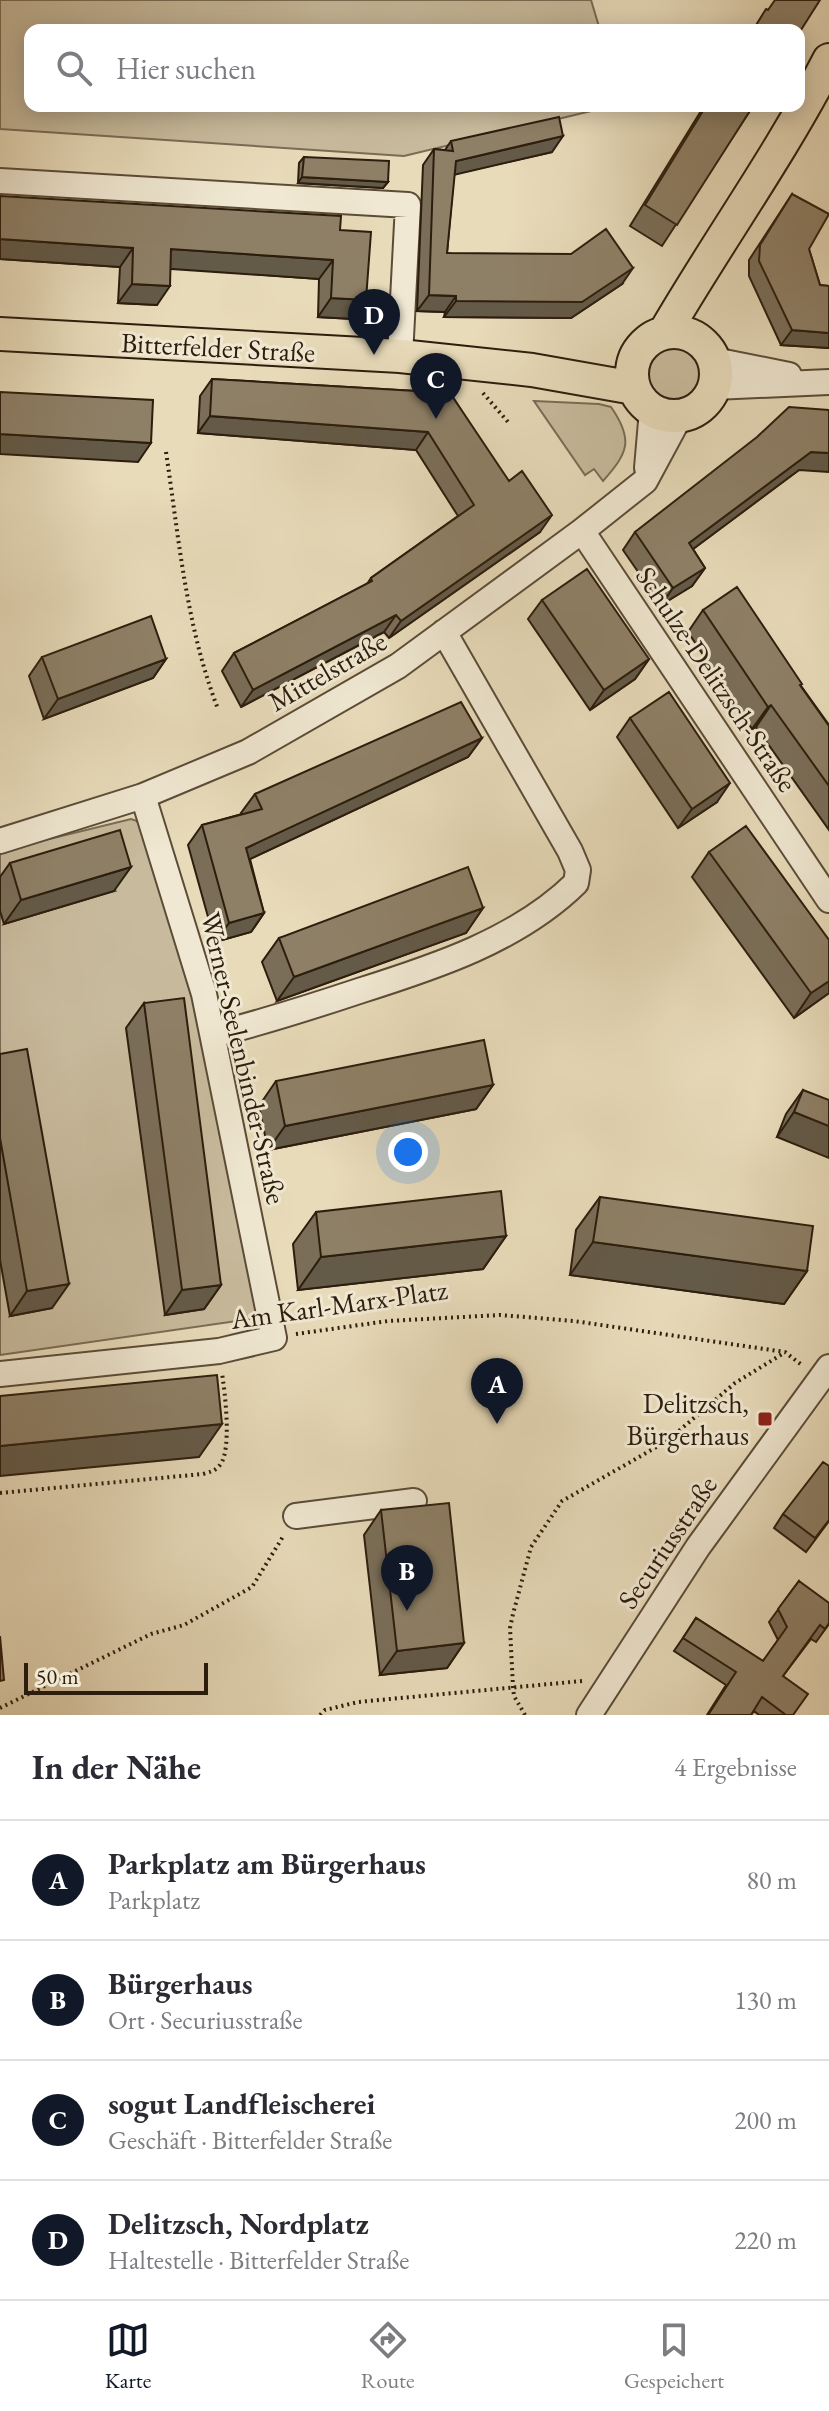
<!DOCTYPE html>
<html lang="de">
<head>
<meta charset="utf-8">
<style>
	:root { --surface:#fff; --page:#f7f7f7; --text:#2b2b33; --muted:#7c7c81; --line:#e1e1e2; --accent:#111827 }
	body { margin:0; font-family:"EB Garamond",serif; background:var(--page); color:var(--text) }
	.scale { position:absolute; left:24px; bottom:20px; width:184px; box-sizing:border-box; padding-left:8px; border:4px solid #2c1d0d; border-top:0; font-size:22px; line-height:28px; white-space:nowrap; color:#2c1d0d; -webkit-text-stroke:6px #f0e8d2; paint-order:stroke }
	.you { position:absolute; left:408px; top:1152px; width:28px; height:28px; margin:-20px; border:6px solid #fff; border-radius:50%; background:#1a73e8; box-shadow:0 0 0 12px #1a73e833 }
	.badge { display:grid; place-items:center; width:52px; height:52px; border-radius:50%; background:var(--accent); color:#fff; font-size:26px; font-weight:700 }
	.pin { position:absolute; translate:-50% -66px; filter:drop-shadow(0 2px 4px #0008) }
	.pin::after { content:''; position:absolute; top:42px; width:28px; height:24px; background:inherit; clip-path:polygon(0 0,100% 0,50% 100%) }
	.list { margin:0; padding:0; list-style:none }
	h2 { display:flex; justify-content:space-between; align-items:center; height:104px; margin:0; padding:0 32px; font-size:34px }
	h2 small { font-size:26px; font-weight:400; color:var(--muted) }
	.list li { display:grid; grid-template-columns:52px 1fr auto; gap:24px; align-items:center; box-sizing:border-box; height:120px; padding:0 32px; border-top:2px solid var(--line) }
	.list b { display:block; font-size:30px; white-space:nowrap }
	.list p { margin:0; font-size:26px; white-space:nowrap; color:var(--muted) }
	.list em { font-size:26px; font-style:normal; color:var(--muted) }
	.icon { flex:none; width:44px; height:44px; fill:none; stroke:currentColor; stroke-width:2; stroke-linecap:round; stroke-linejoin:round }
	.map { position:relative; flex:none; width:829px; height:1715px; overflow:hidden }
	.search { position:absolute; background:var(--surface); box-shadow:0 4px 20px #0003; left:24px; right:24px; top:24px; height:88px; display:flex; align-items:center; gap:20px; box-sizing:border-box; padding:0 28px; border-radius:16px; color:var(--muted); font-size:30px }
	.sheet { height:584px; background:var(--surface) }
	nav { display:flex; justify-content:space-around; align-items:center; box-sizing:border-box; height:112px; border-top:2px solid var(--line); background:var(--surface); font-size:22px; color:var(--muted) }
	nav a { display:grid; justify-items:center; gap:4px }
	nav .on { color:var(--accent) }
	.map>svg:first-child { display:block }
	.green { fill:#c8bb9d; stroke:#7a6c55; stroke-width:2 }
	.lines { fill:none; stroke-linecap:round; stroke-linejoin:round }
	.minor-casing { stroke:#5b4c38; stroke-width:28 }
	.major-casing { stroke:#2c1d0d; stroke-width:36 }
	.path { stroke:#2c1d0d; stroke-width:4; stroke-dasharray:2 4; stroke-linecap:butt }
	.minor { stroke:#f0e8d2; stroke-width:24 }
	.major { stroke:#e8dbba; stroke-width:32 }
	.wall { fill:#7a6e59; stroke:#2c1d0d; stroke-width:2 }
	.shaded-wall { fill:#635a48; stroke:#2c1d0d; stroke-width:2 }
	.building { fill:#8e8067; stroke:#2c1d0d; stroke-width:2 }
	.poi-dot { fill:#8f2418; stroke:#f0e8d2; stroke-width:3 }
	.labels { text-anchor:middle; stroke-width:6; stroke-linejoin:round; paint-order:stroke }
	.street-label { font-size:28px; fill:#2c1d0d; stroke:#f0e8d2 }
	.poi-label { font-size:28px; fill:#2c1d0d; stroke:#f0e8d2; text-anchor:end }
</style>
</head>
<body>
<div class="map">
<svg width="829" height="1715" viewBox="0 0 829 1715">
	<rect width="100%" height="100%" fill="#e8dbba"/>
	<filter id="stains"><feTurbulence type="fractalNoise" baseFrequency=".0025" numOctaves="4"/><feColorMatrix values="0 0 0 0 .2 0 0 0 0 .09 0 0 0 0 .02 0 0 0 .5 -.17"/></filter>
	<radialGradient id="worn" r=".72"><stop offset=".6" stop-color="#630" stop-opacity="0"/><stop offset="1" stop-color="#630" stop-opacity=".3"/></radialGradient>
	<!-- green -->
	<path class="green" d="M0,0H591L600,30H30V106H612L404,156L0,129Z
		M645 373a29 29 0 1 1 58 0a29 29 0 1 1-58 0Z
		M534,401L599,404L611,407C634,440 628,453 603,481L594,469L585,475Z
		M131,819L137,821L141,829L193,1001L230,1163L258,1318L0,1355V851Z"/>
	<g class="lines">
		<!-- minor casing -->
		<g class="minor-casing">
			<path id="minor" d="M0,181L408,205L400,356
				M714,360L789,375
				M714,387L829,382
				M647,468L652,410
				M582,531L829,900
				M0,841L143,796L248,752L398,666L582,531L645,481L680,416
				M213,1035C263,1022 311,1007 359,991C435,967 518,940 576,883L578,870L570,851L444,632
				M0,1374L219,1351L274,1338L204,994L143,796
				M296,1516L414,1501
				M589,1715L698,1547L829,1367"/>
		</g>
		<!-- major casing -->
		<g class="major-casing">
			<path id="major" d="M632 374a42 42 0 1 1 84 0a42 42 0 1 1-84 0Z
				M665,332C718,241 781,154 829,60
				M0,334L400,356L532,370L634,388"/>
		</g>
		<!-- path -->
		<path class="path" d="M483,393L508,422
			M166,452C179,539 186,626 218,709
			M296,1334L388,1321L500,1315L574,1321L785,1352L803,1366
			M0,1493L203,1474C210,1472 215,1471 220,1465C232,1450 225,1393 222,1373
			M0,1708L151,1634L184,1625L252,1587L284,1535
			M320,1715L325,1710L358,1702L582,1681
			M525,1715L514,1696L513,1687L510,1628L513,1614L531,1547L562,1501L667,1441L735,1383L784,1353"/>
		<!-- minor -->
		<use href="#minor" class="minor"/>
		<!-- major -->
		<use href="#major" class="major"/>
	</g>
	<!-- wall -->
	<path class="wall" d="M704,106H753L662,246L630,226Z
		M451,141L552,152L454,174L447,253L622,284L571,318L444,317L445,312L417,311L423,165L434,149L445,150Z
		M304,157L388,182L383,188L298,183L299,163Z
		M792,194L820,285L829,286V348L781,345L749,276V260Z
		M340,230L353,319L318,317L319,279L171,268L157,305L118,303L120,267L0,259Z
		M212,379L450,393L540,532L389,638L384,632L241,707L222,671L234,653L367,584L371,578L458,516L416,450L198,433L200,396Z
		M799,470L693,549L705,568L692,586L661,605L623,550L635,532Z
		M542,600L649,659L635,679L590,710L528,619Z
		M703,610L801,686L829,725V830L756,727L752,729L688,632Z
		M42,657L166,659L153,678L44,719L29,676Z
		M630,718L717,802L678,828L617,737Z
		M482,738L468,757L250,859L264,913L251,932L215,942L188,845L202,825L242,814L241,813L255,794Z
		M709,852L829,940V993L794,1018L692,877Z
		M10,863L114,891L4,924L0,911V877Z
		M483,908L466,933L277,1001L262,962L279,938Z
		M144,1003L221,1285L204,1309L165,1315L126,1028Z
		M0,1054L52,1308L10,1316L0,1260Z
		M276,1081L493,1085L476,1109L268,1150L259,1106Z
		M803,1090L829,1126L777,1137L786,1114Z
		M600,1197L807,1271L784,1304L570,1275L576,1230Z
		M316,1212L506,1236L483,1269L298,1290L293,1244Z
		M381,1510L464,1643L447,1668L380,1675L364,1535Z
		M783,1514L829,1521L806,1552L774,1528Z
		M799,1581L829,1624L816,1642L811,1639L783,1676L793,1715H759L754,1711L751,1715H707L726,1685L674,1651L687,1632L696,1618L763,1661L778,1640L769,1622Z"/>
	<!-- shaded-wall -->
	<path class="shaded-wall" d="M563,136L552,152L445,177L456,161Z
		M302,177L388,182L383,188L298,183Z
		M0,239L133,248L120,267L0,259Z
		M171,249L333,260L319,279L158,268Z
		M633,268L622,284L571,318L444,317L456,301Z
		M132,284L170,286L157,305L118,303Z
		M429,295L456,296L445,312L417,311Z
		M331,298L366,300L353,319L318,317Z
		M792,330L829,333V348L781,345Z
		M210,416L428,432L416,450L198,433Z
		M0,434L151,443L138,462L0,454Z
		M811,452L829,453V472L799,470L677,561L689,543Z
		M552,515L540,532L389,638L401,621Z
		M705,568L692,586L661,605L673,588Z
		M396,615L384,632L241,707L253,690Z
		M166,659L153,678L44,719L58,699Z
		M649,659L635,679L590,710L604,690Z
		M771,705L756,727L752,729L768,707Z
		M482,738L468,757L233,867L246,848Z
		M730,783L717,802L678,828L692,809Z
		M131,867L114,891L4,924L21,900Z
		M483,908L466,933L277,1001L294,977Z
		M264,913L251,932L215,942L229,923Z
		M829,981V993L794,1018L811,993Z
		M493,1085L476,1109L268,1150L285,1126Z
		M794,1112L829,1126V1158L777,1137Z
		M506,1236L483,1269L298,1290L321,1257Z
		M593,1242L807,1271L784,1304L570,1275Z
		M69,1284L52,1308L10,1316L27,1291Z
		M221,1285L204,1309L165,1315L182,1290Z
		M222,1424L199,1457L0,1476V1446Z
		M464,1643L447,1668L380,1675L397,1651Z"/>
	<!-- building -->
	<path class="building" d="M775,0H820L799,33V30H753L766,9L768,10Z
		M706,106H753L677,225L645,205Z
		M559,117L563,136L456,161L447,253L571,254L606,229L633,268L582,302L456,301V296L429,295L434,149L453,151L451,141Z
		M304,157L389,161L388,182L302,177Z
		M792,194L829,214L809,249L820,285L829,286V333L792,330L759,261L760,245Z
		M0,196L341,216L340,230L371,232L366,300L331,298L333,260L171,249L170,286L132,284L133,248L0,239Z
		M212,379L450,393L509,481L522,471L552,515L401,621L396,615L253,690L234,653L372,581L371,578L474,505L428,432L210,416Z
		M0,392L153,400L151,443L0,434Z
		M789,407L829,410V453L811,452L689,543L705,568L673,588L635,532L757,437Z
		M587,569L649,659L604,690L542,600Z
		M737,587L802,684L800,685L829,726V786L771,705L768,707L703,610Z
		M151,616L166,659L58,699L42,657Z
		M669,692L730,783L692,809L630,718Z
		M461,702L482,738L246,848L264,913L229,923L202,825L262,809L255,794Z
		M746,826L829,940V981L811,993L709,852Z
		M120,830L131,867L21,900L10,863Z
		M468,867L483,908L294,977L279,938Z
		M184,998L221,1285L182,1290L144,1003Z
		M484,1040L493,1085L285,1126L276,1081Z
		M27,1049L69,1284L27,1291L0,1138V1054Z
		M803,1090L829,1100V1126L794,1112Z
		M501,1191L506,1236L321,1257L316,1212Z
		M600,1197L813,1226L807,1271L593,1242Z
		M217,1375L222,1424L0,1446V1396Z
		M823,1462L829,1466V1520L815,1538L783,1514Z
		M449,1503L464,1643L397,1651L381,1510Z
		M799,1581L829,1603V1623L825,1629L820,1625L783,1676L808,1694L793,1715H786L762,1697L751,1715H708L736,1672L683,1638L696,1618L763,1661L787,1627L778,1609Z
		M0,1636L4,1680L0,1681Z"/>
	<!-- markers -->
	<rect class="poi-dot" x="757" y="1411" width="16" height="16" rx="4"/>
	<g class="labels">
		<!-- street labels -->
		<g class="street-label">
			<text transform="translate(218 347) rotate(3)" y="10">Bitterfelder Straße</text>
			<text transform="translate(327 671) rotate(-30)" y="10">Mittelstraße</text>
			<text transform="translate(717 679) rotate(56)" y="10">Schulze-Delitzsch-Straße</text>
			<text transform="translate(244 1058) rotate(77)" y="10">Werner-Seelenbinder-Straße</text>
			<text transform="translate(339 1304) rotate(-8)" y="10">Am Karl-Marx-Platz</text>
			<text transform="translate(667 1542) rotate(-56)" y="10">Securiusstraße</text>
		</g>
		<!-- poi labels -->
		<g class="poi-label">
			<text x="749" y="1413">Delitzsch,<tspan x="749" dy="32">Bürgerhaus</tspan></text>
		</g>
	</g>
	<rect width="100%" height="100%" filter="url(#stains)"/>
	<rect width="100%" height="100%" fill="url(#worn)"/>
</svg>
<div class="scale">50 m</div>
<div class="you"></div>
<div class="pin badge" style="left:497px;top:1424px">A</div>
<div class="pin badge" style="left:407px;top:1611px">B</div>
<div class="pin badge" style="left:436px;top:419px">C</div>
<div class="pin badge" style="left:374px;top:355px">D</div>
<div class="search"><svg class="icon" aria-label="search" viewBox="0 0 24 24"><circle cx="10" cy="10" r="6"/><path d="M15 15l6 6"/></svg>Hier suchen</div>
</div>
<section class="sheet">
<h2>In der Nähe<small>4 Ergebnisse</small></h2>
<ul class="list">
<li><span class="badge">A</span><div><b>Parkplatz am Bürgerhaus</b><p>Parkplatz</p></div><em>80 m</em></li>
<li><span class="badge">B</span><div><b>Bürgerhaus</b><p>Ort · Securiusstraße</p></div><em>130 m</em></li>
<li><span class="badge">C</span><div><b>sogut Landfleischerei</b><p>Geschäft · Bitterfelder Straße</p></div><em>200 m</em></li>
<li><span class="badge">D</span><div><b>Delitzsch, Nordplatz</b><p>Haltestelle · Bitterfelder Straße</p></div><em>220 m</em></li>
</ul>
</section>
<nav>
<a class="on"><svg class="icon" aria-label="map" viewBox="0 0 24 24"><path d="M3 6l6-2 6 2 6-2v14l-6 2-6-2-6 2zM9 4v14M15 6v14"/></svg>Karte</a>
<a><svg class="icon" aria-label="directions" viewBox="0 0 24 24"><path d="M12 3l9 9-9 9-9-9zM9 14v-3h6M13 9l2 2-2 2"/></svg>Route</a>
<a><svg class="icon" aria-label="saved" viewBox="0 0 24 24"><path d="M7 4h10v16l-5-4-5 4z"/></svg>Gespeichert</a>
</nav>
</body>
</html>
